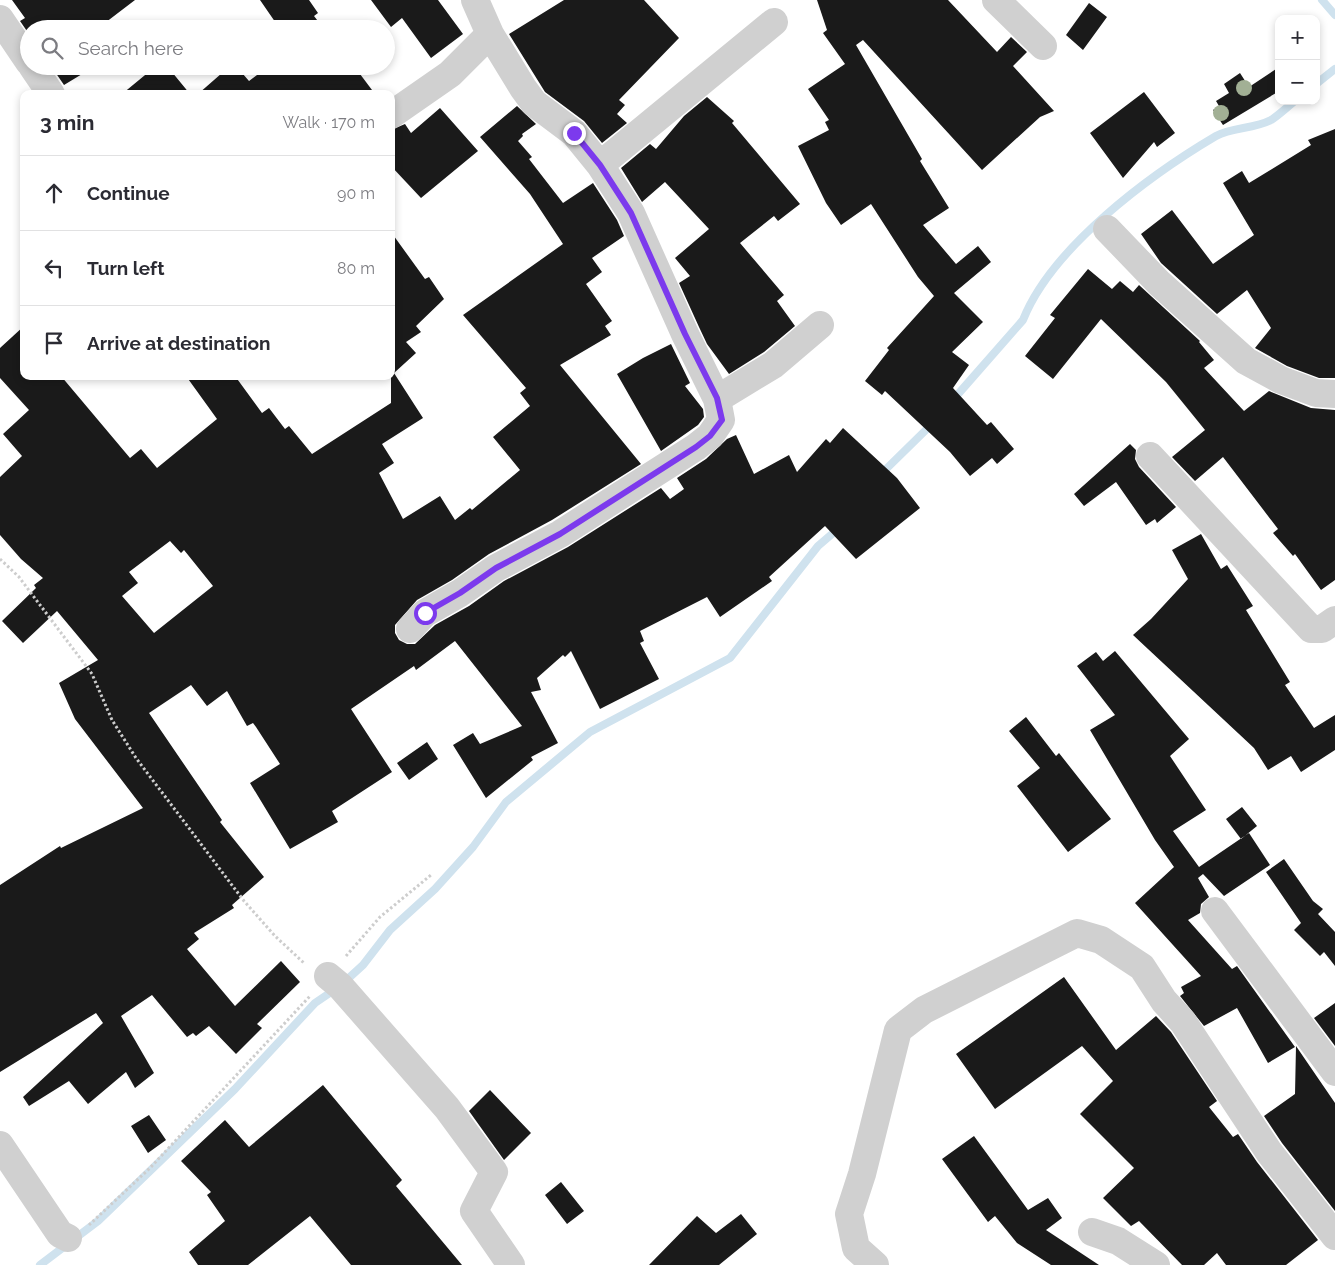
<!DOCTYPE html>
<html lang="en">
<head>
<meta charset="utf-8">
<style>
	:root { --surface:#fff; --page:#f2f2f3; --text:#2b2b33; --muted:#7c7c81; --line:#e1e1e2 }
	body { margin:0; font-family:Raleway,sans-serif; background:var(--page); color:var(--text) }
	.controls { position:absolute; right:15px; top:15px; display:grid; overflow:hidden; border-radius:10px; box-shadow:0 2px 8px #0003 }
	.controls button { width:45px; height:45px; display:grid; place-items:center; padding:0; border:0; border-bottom:1px solid var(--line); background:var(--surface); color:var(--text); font:25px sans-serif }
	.stop { position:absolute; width:15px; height:15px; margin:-11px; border:4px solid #7c3aed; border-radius:50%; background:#fff }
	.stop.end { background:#7c3aed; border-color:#fff; box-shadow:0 1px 5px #0008 }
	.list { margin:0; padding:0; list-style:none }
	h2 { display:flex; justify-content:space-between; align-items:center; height:65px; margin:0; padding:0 20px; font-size:21px }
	h2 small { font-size:16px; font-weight:400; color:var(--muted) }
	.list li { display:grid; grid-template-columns:32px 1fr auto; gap:15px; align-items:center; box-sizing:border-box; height:75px; padding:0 20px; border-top:1px solid var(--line) }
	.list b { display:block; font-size:19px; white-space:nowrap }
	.list em { font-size:16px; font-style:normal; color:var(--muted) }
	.icon { flex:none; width:28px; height:28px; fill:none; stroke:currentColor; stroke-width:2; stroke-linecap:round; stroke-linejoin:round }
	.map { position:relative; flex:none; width:1335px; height:1265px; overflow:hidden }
	.search { position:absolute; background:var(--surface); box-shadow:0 2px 8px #0003; left:20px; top:20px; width:375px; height:55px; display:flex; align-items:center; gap:12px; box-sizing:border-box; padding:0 18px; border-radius:28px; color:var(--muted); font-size:19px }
	.panel { position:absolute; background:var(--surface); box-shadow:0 2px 8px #0003; left:20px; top:90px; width:375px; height:290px; border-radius:10px }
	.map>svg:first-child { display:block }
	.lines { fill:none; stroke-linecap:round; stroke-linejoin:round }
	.stream { stroke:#cfe2ee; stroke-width:8 }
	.building { fill:#1a1a1a; fill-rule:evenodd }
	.path { stroke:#cdcdcd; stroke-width:3; stroke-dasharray:2.5 2.5; stroke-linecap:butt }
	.minor { stroke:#d0d0d0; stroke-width:28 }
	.tree { fill:#a2b095 }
	.route { stroke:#7c3aed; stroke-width:6 }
</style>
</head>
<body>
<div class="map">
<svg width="1335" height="1265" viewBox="0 0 1335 1265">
	<rect width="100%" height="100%" fill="#fff"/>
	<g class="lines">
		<!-- stream -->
		<path class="stream" d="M1322,0L1335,15
			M1316,84L1335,69
			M952,401L1023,320C1052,247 1150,175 1216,136C1232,127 1254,129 1271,120C1279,115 1287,107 1295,101
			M881,474L933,423
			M40,1265L98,1221L235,1089L315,1003L340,986L363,965L390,930L435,889L473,847L506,802L590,732L730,658L818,546L839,528"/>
	</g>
	<!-- building -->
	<path class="building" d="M12,0H135L97,29H29V34L20,21L25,18Z
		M260,0H309L318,13L314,16L324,29H280Z
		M371,0H438L463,34L431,58L402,18L391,27Z
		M564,0H644L679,38L619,100L625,105L617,114L627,123L602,143L584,121L545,92L509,34Z
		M817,0H948L997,52L1011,37L1027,52L1013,66L1054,111L1040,117L982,170L863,40L856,45L922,159L920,161L949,208L923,225L956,264L978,246L991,262L954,293L983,322L952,352L969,365L953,388L987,425L991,422L1014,449L997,464L992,458L970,476L950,452L885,391L882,395L865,381L889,350L887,348L934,296L918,277L871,204L841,225L826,203L798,146L829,130L825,122L829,120L808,89L845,64L823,33L827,30Z
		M1089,3L1107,17L1083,50L1066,35Z
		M51,66H91L92,68L64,85Z
		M156,66H167L190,94H122Z
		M230,66H236L249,81L269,66H354L375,94H198Z
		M1279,67V96L1276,93L1223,125L1213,110L1219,106L1216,101L1229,93L1224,84L1240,73L1249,87Z
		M1144,92L1175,133L1157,147L1154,142L1123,178L1090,133Z
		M707,97L734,121L732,123L800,204L778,221L774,216L740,243L784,295L777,301L795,326L764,352L729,374L707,344L699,327L679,283L690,276L675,258L709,229L665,182L642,202L621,168L650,144L656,149L684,116Z
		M517,106L536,124L522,134L523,136L518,141L532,157L529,159L563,203L593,183L617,220L624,236L592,258L602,272L586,284L612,321L605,326L611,335L560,365L641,464L552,520L489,554L452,580L417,600L395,625V633L399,640L407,644H415L435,625L469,606L504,581L568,547L661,488L670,499L684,489L677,478L706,459L727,439L736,435L754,474L789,455L797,472L826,439L830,443L843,428L897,478L920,508L856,559L825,526L769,577L772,581L720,617L707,597L640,631L644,641L640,643L659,679L600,709L571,651L565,657L563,655L537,678L541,690L531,692L558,743L531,757L533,760L486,798L453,745L473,733L480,744L522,726L455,641L416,670L414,666L351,709L392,772L332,811L338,822L290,849L250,783L280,764L256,727L253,723L247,726L227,691L207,706L191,685L149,713L222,820L220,822L264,877L232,905L234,908L194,933L199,939L187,949L235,1006L281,961L300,982L257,1024L262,1028L236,1054L209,1026L196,1036L193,1033L187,1037L152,995L121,1016L154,1073L135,1088L126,1072L88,1104L69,1081L29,1106L23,1097L103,1023L96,1013L0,1072V885L60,846L61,848L143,808L75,719L59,683L98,660L57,611L23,643L2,621L36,588L34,585L43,578L21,559L0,535V477L22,456L3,434L29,410L0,378V348L24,326V376H61L130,458L141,449L157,468L217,419L186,376H235L262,413L269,408L285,429L289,426L312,454L391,403V232L425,279L429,277L444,299L416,326L421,332L406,342L416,353L394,373L423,418L382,444L394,463L379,473L403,519L440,496L455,520L470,508L472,510L520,470L493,437L530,406L520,393L526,388L463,315L563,244L530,194L480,137ZM170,541L181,553L184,550L213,586L154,633L122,596L138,583L129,572Z
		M440,108L478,151L421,198L391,166V130L405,124L411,133Z
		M1335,129V378H1319L1287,366L1255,348L1271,328L1247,290L1217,314L1161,263L1141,234L1172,210L1213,264L1254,235L1223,183L1242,171L1249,183L1311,145L1308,140Z
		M1088,269L1112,289L1120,281L1133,292L1139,285L1200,341L1199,342L1214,360L1204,368L1244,411L1269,391L1311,408L1335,410V580L1321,590L1295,554L1293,556L1273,533L1278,529L1223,457L1195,481L1172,457L1205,430L1166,382L1101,319L1053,379L1025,356L1055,318L1050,315Z
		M671,344L690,383L685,386L703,409L704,417L698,425L661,451L617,374L643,358Z
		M1130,444L1136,450L1135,459L1139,467L1176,507L1157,523L1155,519L1146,525L1116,482L1084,506L1074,494Z
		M1201,534L1221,569L1227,565L1253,606L1246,610L1290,682L1285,685L1314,728L1335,715V750L1301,772L1291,756L1268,770L1254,748L1133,635L1151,619L1188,579L1172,550Z
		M1115,651L1189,739L1170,756L1206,810L1173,831L1199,867L1249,833L1270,865L1224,896L1203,874L1198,878L1209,897L1201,904L1200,913L1188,920L1232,969L1237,966L1295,1047L1268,1063L1237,1008L1204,1026L1180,996L1184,993L1181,987L1201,976L1135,903L1174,867L1155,840L1090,730L1115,715L1077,666L1096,652L1103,661Z
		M1026,717L1056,756L1059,753L1111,819L1068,852L1017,786L1040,768L1009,731Z
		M427,742L438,759L409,780L397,763Z
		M1242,807L1257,826L1241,839L1226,819Z
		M1284,859L1313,901L1323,909L1318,914L1335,932V966L1324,952L1320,956L1294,930L1301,923L1266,872Z
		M1064,977L1116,1050L1156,1016L1171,1032L1217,1101L1209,1107L1233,1137L1238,1134L1257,1162L1318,1240L1286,1265H1226L1217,1253L1204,1265H1182L1139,1221L1131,1226L1103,1198L1134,1168L1080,1114L1113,1081L1082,1046L995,1109L956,1054Z
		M1335,1003V1046L1314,1018Z
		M1296,1046L1335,1103V1211L1282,1143L1264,1116L1295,1094Z
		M323,1085L402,1180L396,1186L462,1265H351L310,1216L248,1265H198L189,1252L225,1221L207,1195L211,1192L181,1161L225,1120L249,1147Z
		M490,1090L531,1133L504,1160L469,1111Z
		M149,1115L166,1140L148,1153L131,1126Z
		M974,1136L1028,1210L1048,1198L1062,1218L1046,1230L1099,1265H1051L1017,1243L995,1216L988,1222L942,1159Z
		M561,1182L584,1211L567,1224L545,1195Z
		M741,1214L757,1234L719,1265H649L697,1216L716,1233Z"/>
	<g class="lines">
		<!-- path -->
		<path class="path" d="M0,559L19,577L92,674L112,720L136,758L244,901L275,936L305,964
			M346,956L380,917L431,875
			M89,1225L150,1168L310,996"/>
		<!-- minor -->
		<path class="minor" d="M996,0L1043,46
			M0,19L29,62
			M32,66L51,94
			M391,115L450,74L490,34
			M600,165L774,22
			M1107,229L1159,283L1246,361L1281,380L1316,393L1335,394
			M717,399L773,365L820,325
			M1150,456L1311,629H1322L1335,620
			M410,629L425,613L460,593L496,568L560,534L696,447L710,436L721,420L717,399L685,334L631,213L600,165L574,133L534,103L523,88L490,34L475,0
			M1215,911L1335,1072
			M328,976L340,986L447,1108L494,1172L474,1211L511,1265
			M0,1145L60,1234L68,1238
			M1092,1232L1118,1241L1156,1265
			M875,1265L856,1248L849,1214L862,1174L898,1030L924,1010L1077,933L1101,940L1142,967L1164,1001L1183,1022L1269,1152L1335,1236"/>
	</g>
	<!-- trees -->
	<g class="tree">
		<circle cx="1244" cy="88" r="8"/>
		<circle cx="1221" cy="113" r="8"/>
	</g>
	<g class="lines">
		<!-- route -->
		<path class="route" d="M425,613L460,593L496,568L560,534L696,447L710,436L722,420L717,398L685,334L631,213L600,165L574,133"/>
	</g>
</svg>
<div class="controls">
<button>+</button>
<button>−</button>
</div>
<div class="stop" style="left:425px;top:613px"></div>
<div class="stop end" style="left:574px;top:133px"></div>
<div class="search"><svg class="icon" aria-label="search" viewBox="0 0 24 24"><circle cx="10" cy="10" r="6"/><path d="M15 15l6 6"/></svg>Search here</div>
<section class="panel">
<h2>3 min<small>Walk · 170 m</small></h2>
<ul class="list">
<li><svg class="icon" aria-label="ahead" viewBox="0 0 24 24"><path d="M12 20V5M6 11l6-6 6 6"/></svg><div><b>Continue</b></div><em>90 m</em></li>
<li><svg class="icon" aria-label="left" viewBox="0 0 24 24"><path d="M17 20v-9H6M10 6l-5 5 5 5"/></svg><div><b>Turn left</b></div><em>80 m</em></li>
<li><svg class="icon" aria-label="arrive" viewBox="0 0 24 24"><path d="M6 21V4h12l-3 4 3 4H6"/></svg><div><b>Arrive at destination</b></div></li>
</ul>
</section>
</div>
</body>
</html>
